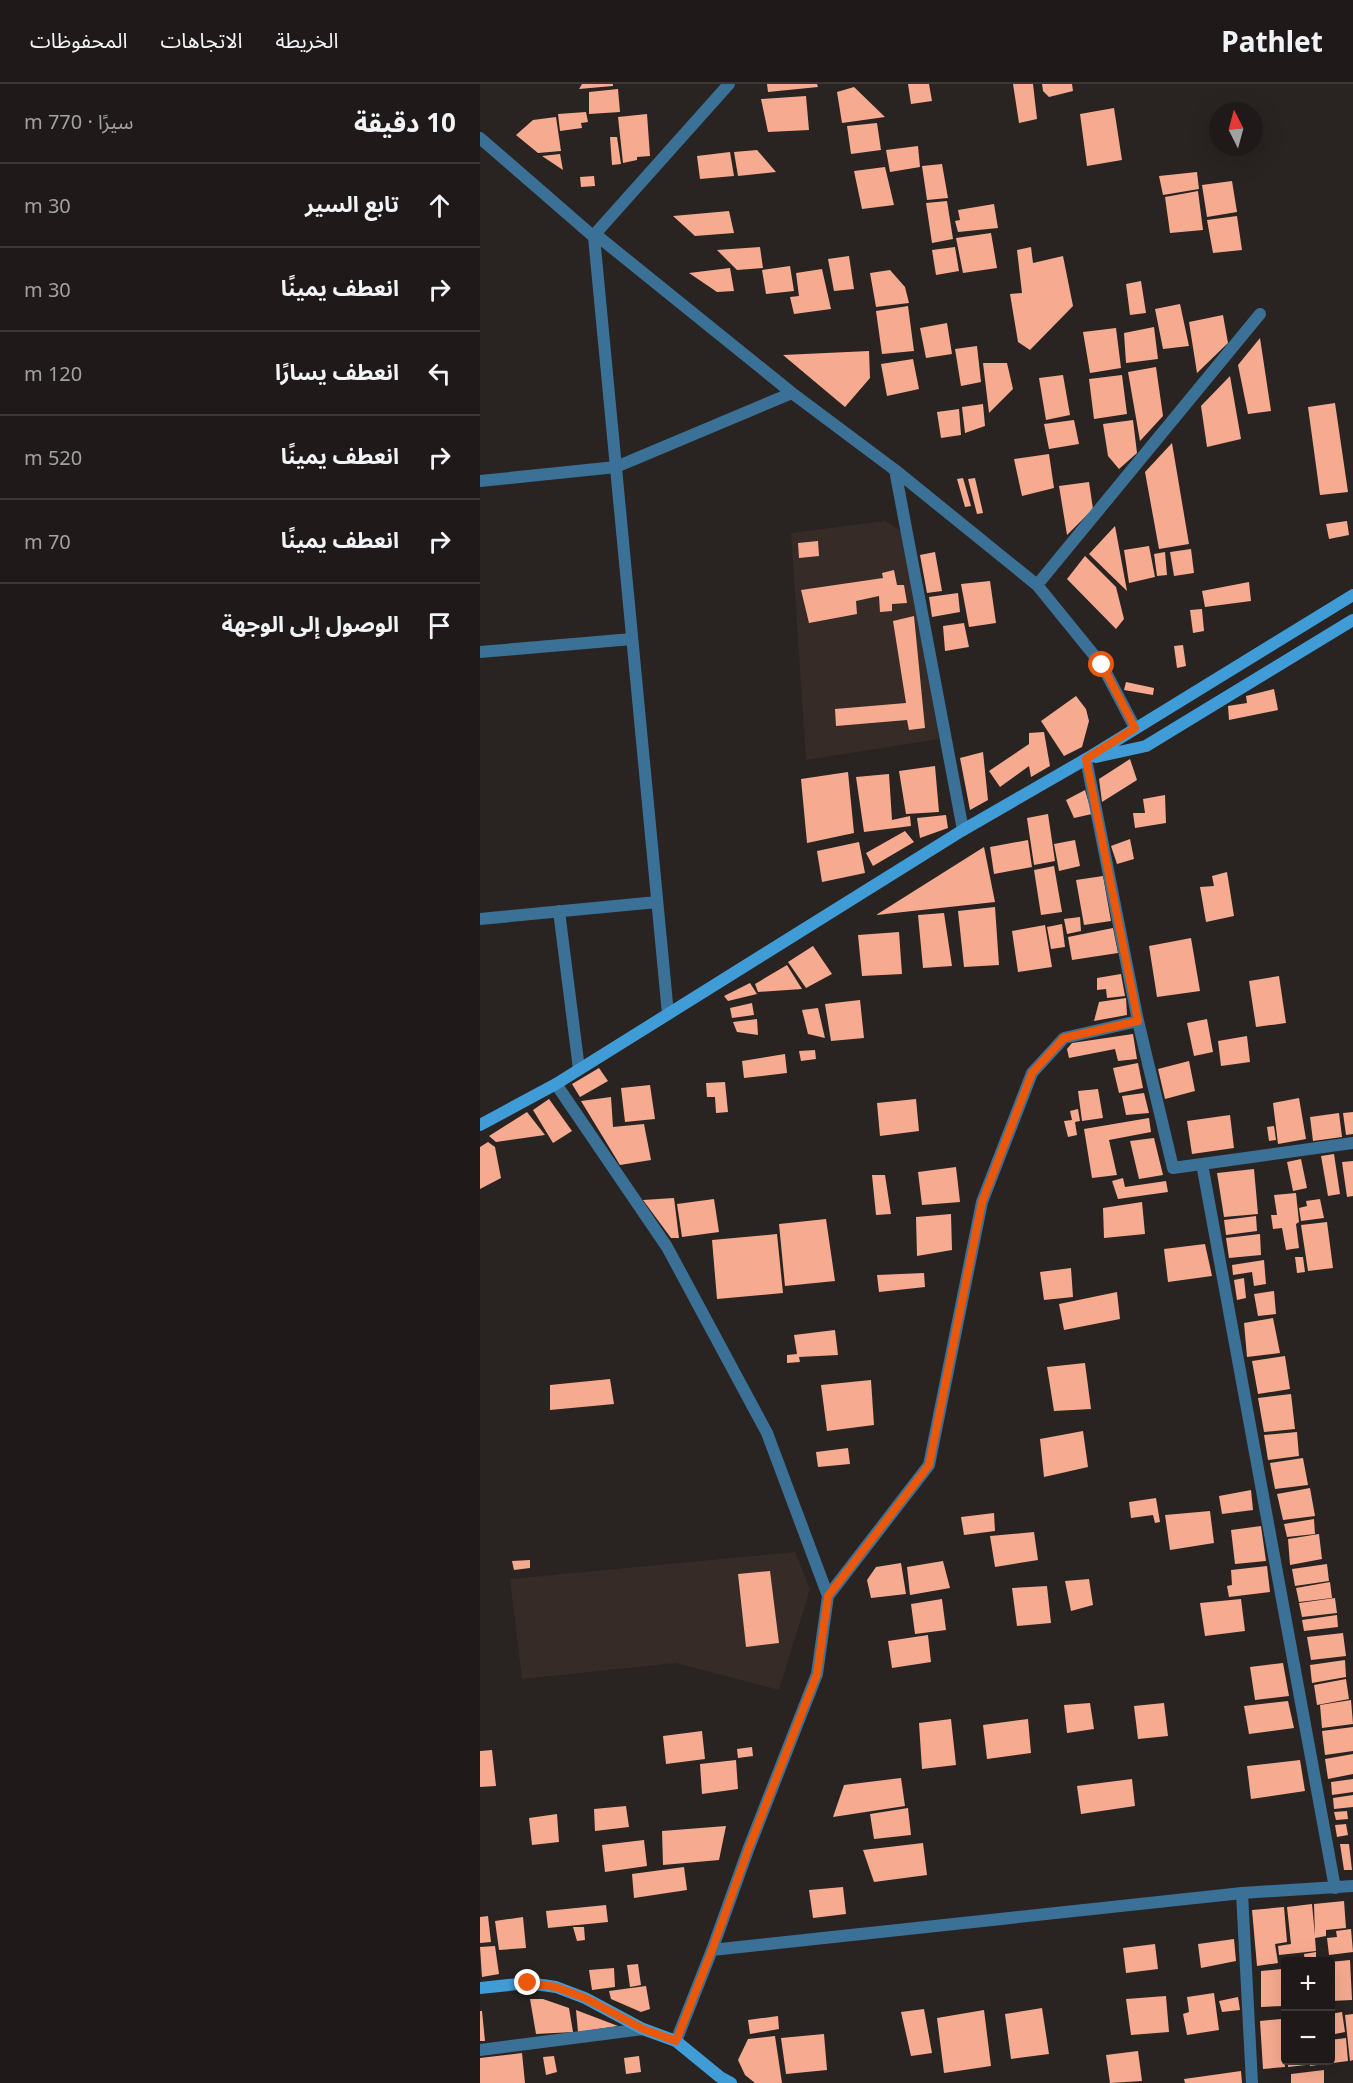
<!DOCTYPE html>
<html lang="ar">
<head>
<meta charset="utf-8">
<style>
	:root { --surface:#1f1a19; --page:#2c2726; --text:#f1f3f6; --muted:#a1a1a2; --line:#3c3838 }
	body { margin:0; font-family:"Noto Sans","Noto Sans Arabic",sans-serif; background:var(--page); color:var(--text); direction:rtl }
	.controls { position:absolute; right:18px; bottom:18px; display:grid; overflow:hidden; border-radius:6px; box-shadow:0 6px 24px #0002 }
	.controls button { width:54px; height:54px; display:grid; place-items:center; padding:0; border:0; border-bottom:2px solid var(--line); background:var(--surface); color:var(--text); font:30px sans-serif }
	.compass { position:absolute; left:729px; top:18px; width:54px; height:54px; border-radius:50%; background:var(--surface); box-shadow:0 6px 24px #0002; rotate:354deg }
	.stop { position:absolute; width:18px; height:18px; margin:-14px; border:4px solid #ea580c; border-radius:50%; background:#fff }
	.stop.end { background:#ea580c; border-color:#fff; box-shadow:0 2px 6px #0008 }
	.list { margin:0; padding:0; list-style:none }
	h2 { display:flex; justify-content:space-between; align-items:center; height:78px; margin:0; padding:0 24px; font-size:26px }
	h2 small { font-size:20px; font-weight:400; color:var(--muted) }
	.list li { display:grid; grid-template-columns:39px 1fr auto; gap:18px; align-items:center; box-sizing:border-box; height:84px; padding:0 24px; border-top:2px solid var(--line) }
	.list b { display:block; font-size:22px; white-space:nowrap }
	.list em { font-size:20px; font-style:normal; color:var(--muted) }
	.icon { flex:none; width:33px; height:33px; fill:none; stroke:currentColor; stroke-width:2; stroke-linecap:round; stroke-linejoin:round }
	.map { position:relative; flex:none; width:873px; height:1999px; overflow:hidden; direction:ltr }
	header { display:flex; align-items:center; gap:36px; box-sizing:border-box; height:84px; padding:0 30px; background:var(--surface); border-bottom:2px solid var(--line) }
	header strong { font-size:28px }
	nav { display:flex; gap:33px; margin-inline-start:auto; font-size:21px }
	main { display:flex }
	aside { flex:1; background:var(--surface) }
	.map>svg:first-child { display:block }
	.built { fill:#372b27 }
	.building { fill:#f6ab90 }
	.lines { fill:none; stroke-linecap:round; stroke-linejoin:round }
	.street { stroke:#3b7196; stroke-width:12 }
	.secondary { stroke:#3f9cd7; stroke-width:12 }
	.route { stroke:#ea580c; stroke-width:8 }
</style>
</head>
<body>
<header>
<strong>Pathlet</strong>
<nav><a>الخريطة</a><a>الاتجاهات</a><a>المحفوظات</a></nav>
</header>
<main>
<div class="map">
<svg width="873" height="1999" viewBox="0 0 873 1999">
	<rect width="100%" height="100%" fill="#292321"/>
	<!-- built -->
	<path class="built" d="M405,437L421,447L459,655L326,676L311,449Z
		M315,1468L330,1505L299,1606L196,1579L42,1595L30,1495Z"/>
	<!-- building -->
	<path class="building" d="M102,0H133V2L99,5Z
		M287,0H337L338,3L288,8Z
		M428,0H449L452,17L431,20Z
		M533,0H553L557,35L539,39Z
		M562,0H592L593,7L569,13L563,7Z
		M374,3L405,33L362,39L357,8Z
		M138,5L140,28L109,30V8Z
		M326,12L329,46L288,48L281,15Z
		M634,24L642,76L607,82L600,30Z
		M106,28L108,38L101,39L102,44L80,47L78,30Z
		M167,30L170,72L157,73V76L143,79L138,33Z
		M76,33L81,67L58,69L36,51L53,36Z
		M397,39L401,66L371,70L367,42Z
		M130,53H137L141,80L132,81Z
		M438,62L440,83L410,88L406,66Z
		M277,66L296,88L258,92L254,68Z
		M250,68L254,92L220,95L217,72Z
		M80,70L83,86L62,72Z
		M462,80L468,114L447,116L442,82Z
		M405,83L414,121L382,125L374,87Z
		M717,88L719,105L683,111L679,92Z
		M114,92L115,102L101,103L100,93Z
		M752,97L757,128L727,133L722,101Z
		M718,107L723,146L690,149L685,113Z
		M467,117L473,155L452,159L446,119Z
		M514,120L518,144L478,148L475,137L480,136L478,126Z
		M249,127L254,149L215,152L193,132Z
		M757,132L762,166L733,169L727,136Z
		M511,149L517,184L483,189L476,154Z
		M280,163L283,184L257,186L237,166Z
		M475,163L479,187L456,191L452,166Z
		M551,163L553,179L583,172L593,222L550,266L538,258L530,210L542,209L537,166Z
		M369,172L374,205L354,207L348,175Z
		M310,182L314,207L286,210L282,186Z
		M250,184L254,207L237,208L209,189Z
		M342,185L351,225L314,230L310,213L319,212L316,189Z
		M410,186L425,203L429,219L396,223L390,189Z
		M661,197L666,229L650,231L646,200Z
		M700,220L709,262L683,265L675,225Z
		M428,222L434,267L402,270L396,227Z
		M743,231L748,259L717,289L709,238Z
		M467,239L472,270L446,274L440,244Z
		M674,243L678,275L646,279L644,249Z
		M636,244L641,284L610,289L603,248Z
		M780,254L791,327L768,330L758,281Z
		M497,262L501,298L481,302L475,265Z
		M389,267L390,294L365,323L303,271Z
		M433,275L439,305L407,312L401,280Z
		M503,279H527L533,305L509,329Z
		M676,283L683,332L660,357L648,288Z
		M583,291L590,331L566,336L559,294Z
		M642,291L647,330L614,335L609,295Z
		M750,292L761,355L727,363L721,322Z
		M855,319L868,408L840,411L828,323Z
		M503,320L505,342L485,349L482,323Z
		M479,325L481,351L461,354L457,328Z
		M594,336L599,360L569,365L564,340Z
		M653,336L657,369L639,385L628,372L623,340Z
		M692,359L709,460L679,465L665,388Z
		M569,370L574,404L542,412L534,375Z
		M483,394L491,422L485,423L477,395Z
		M495,394L503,429L497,430L488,395Z
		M609,398L613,425L587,451L579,402Z
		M867,437L869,451L849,455L846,440Z
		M635,442L647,507L609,470Z
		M338,457L339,472L319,474L318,459Z
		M669,462L675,493L649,499L644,466Z
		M711,465L714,489L694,492L690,468Z
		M455,468L462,507L447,509L440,471Z
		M685,468L687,491L677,492L674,470Z
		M605,472L636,503L644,535L636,545L587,495Z
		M414,486L417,501H424L427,519L412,520V527L400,528L399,512L376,517L377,530L329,539L321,506L403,494L402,489Z
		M510,497L516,539L489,543L481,500Z
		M769,498L771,517L725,523L722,507Z
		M478,509L480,528L452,533L449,513Z
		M722,525L724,547L713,549L710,526Z
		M434,532L445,644L429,646L427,636L356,642L355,625L426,619L413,537Z
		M484,539L489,563L465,567L463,542Z
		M703,561L706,582L697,584L694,562Z
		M646,598L674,604L673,611L644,606Z
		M794,605L798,626L749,636L748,622L767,619L766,612Z
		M596,612L606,625L609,637L602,663L584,672L561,637Z
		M564,648L570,682L551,693L549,682L520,703L509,687L549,660V649Z
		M503,668L508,716L490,726L480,674Z
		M650,675L657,696L622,718L619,695Z
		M455,682L459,728L426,730L419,687Z
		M368,688L374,749L327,759L321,695Z
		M409,690L412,736L430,732L431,742L384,748L376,693Z
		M605,706L612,730L594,734L586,716Z
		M685,711L686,739L655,744L653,729H665L663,715Z
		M568,730L575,777L554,781L547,734Z
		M466,731L468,744L440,754L437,734Z
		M425,747L434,758L393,782L386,769Z
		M650,755L654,775L637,780L631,762Z
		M548,756L552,783L514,790L510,763Z
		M595,756L600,782L579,787L574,760Z
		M379,758L385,789L342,798L337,767Z
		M504,763L515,818L396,831Z
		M574,782L582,828L561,831L554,786Z
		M747,788L754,832L726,838L720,803L734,802L732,792Z
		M623,792L631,837L604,841L596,796Z
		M515,823L519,881L484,883L478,827Z
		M464,829L472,882L443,884L438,831Z
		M600,833L601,847L587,850L584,835Z
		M582,840L585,863L571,865L567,843Z
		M565,841L572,883L538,888L532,847Z
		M633,844L638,869L592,876L588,853Z
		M419,848L422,890L382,892L378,851Z
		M711,854L720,907L677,913L669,862Z
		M333,862L352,890L326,904L308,878Z
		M307,881L322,905L278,908L275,900Z
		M641,890L645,912L627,914L626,905L617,906V894Z
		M799,892L806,939L776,943L769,897Z
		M270,899L277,910L248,917L244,912Z
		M646,914L647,931L614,937L619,918Z
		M380,916L384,954L351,957L345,920Z
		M272,919L274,931L252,934L250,924Z
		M338,924L345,954L328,950L322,926Z
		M277,935L278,951L257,948L253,938Z
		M727,935L733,968L714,972L707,939Z
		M653,950L657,975L638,977L635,965L589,974L587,965L592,959Z
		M767,952L770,978L741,982L738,957Z
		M335,966L336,975L321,977L319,967Z
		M305,970L307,989L264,994L262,977Z
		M709,977L715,1007L685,1015L678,985Z
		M658,979L663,1004L639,1009L633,984Z
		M119,984L128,997L100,1013L92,1000Z
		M245,998L248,1028L236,1029L235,1013H227L226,999Z
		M170,1001L175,1035L145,1038L141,1004Z
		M618,1005L623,1034L602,1037L598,1007Z
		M664,1009L669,1029L646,1031L642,1012Z
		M131,1013L133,1043L164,1040L171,1076L140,1081L101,1017Z
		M819,1014L826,1055L798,1060L793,1019Z
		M69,1015L92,1047L73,1059L53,1026Z
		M436,1015L439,1047L400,1052L397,1019Z
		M598,1025L600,1037L595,1038L597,1051L588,1053L584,1037L592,1036L590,1027Z
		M47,1028L65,1051L16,1058L9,1052Z
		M873,1028V1050L866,1051L863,1029Z
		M859,1029L862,1053L833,1057L830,1033Z
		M750,1031L754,1064L712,1070L707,1037Z
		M669,1034L671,1048L629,1056L637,1091L612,1094L604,1045Z
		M794,1042L796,1056L789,1057L787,1043Z
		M674,1054L683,1091L659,1095L650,1057Z
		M8,1058L15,1063L21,1094L0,1105V1063Z
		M854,1070L860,1110L848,1112L841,1072Z
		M821,1075L827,1104L813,1107L807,1078Z
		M873,1077V1112L867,1113L862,1078Z
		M476,1083L480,1118L442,1121L438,1088Z
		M774,1085L778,1130L744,1133L737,1089Z
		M392,1091H405L411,1130L396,1131Z
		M643,1094L645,1103L686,1097L688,1108L638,1115L632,1097Z
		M816,1109L819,1138L816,1140L819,1164L806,1166L802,1144L793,1145L791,1131H797L794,1111Z
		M194,1114L199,1154H191L163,1116Z
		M234,1115L239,1148L202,1153L197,1120Z
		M840,1115L844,1134L821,1137L819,1124L827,1122L826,1117Z
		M662,1118L665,1150L624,1154L623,1124Z
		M471,1130L472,1166L437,1172L436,1133Z
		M776,1132L777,1147L746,1151L744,1136Z
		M346,1135L355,1197L305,1202L299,1140Z
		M847,1138L853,1184L828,1187L821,1141Z
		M297,1150L303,1209L237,1215L232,1156Z
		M780,1150L781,1171L749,1174L746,1154Z
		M725,1160L732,1192L688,1198L684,1165Z
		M815,1173H823L825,1188L817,1189Z
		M784,1176L786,1200L774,1202L772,1188L753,1191L752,1181Z
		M591,1184L593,1213L564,1216L560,1188Z
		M444,1189L445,1203L399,1208L397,1191Z
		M764,1194L766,1214L757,1216L754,1196Z
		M794,1207L796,1230L778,1232L774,1210Z
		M637,1208L640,1235L584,1246L579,1220Z
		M793,1234L800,1269L767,1273L764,1239Z
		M355,1246L358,1271L319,1273L320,1278L307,1279V1271L317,1270L314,1251Z
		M805,1272L810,1305L778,1310L772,1277Z
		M605,1279L611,1325L574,1327L567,1283Z
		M130,1295L134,1320L70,1326V1301Z
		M391,1296L394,1341L347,1347L341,1301Z
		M811,1310L815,1345L784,1348L778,1314Z
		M603,1347L608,1383L564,1393L560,1355Z
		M817,1348L819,1372L788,1376L784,1351Z
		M368,1364L370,1380L338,1383L336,1368Z
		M823,1374L828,1401L795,1405L790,1379Z
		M830,1404L835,1432L803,1436L797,1410Z
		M771,1406L773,1426L742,1430L739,1412Z
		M676,1414L680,1438L675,1439L673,1431L651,1434L649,1418Z
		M730,1427L734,1459L690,1466L685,1431Z
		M514,1429L515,1447L484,1451L481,1433Z
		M834,1435L835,1450L807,1453L804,1440Z
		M781,1442L786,1477L755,1480L751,1446Z
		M554,1448L558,1476L515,1483L510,1452Z
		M839,1450L842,1475L810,1481L808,1455Z
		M50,1476V1484L34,1486L32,1477Z
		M463,1477L470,1504L430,1511L427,1483Z
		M421,1479L426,1510L391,1514L387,1496L396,1483Z
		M847,1480L849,1497L815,1502L812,1485Z
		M787,1482L790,1508L749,1513L747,1502L752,1501L751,1486Z
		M290,1487L299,1559L266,1563L258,1490Z
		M609,1495L613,1521L591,1527L585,1497Z
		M850,1498L852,1514L819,1518L816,1504Z
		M567,1502L571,1539L537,1542L532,1504Z
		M855,1514L857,1529L822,1533L819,1519Z
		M462,1515L466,1546L435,1550L431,1520Z
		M761,1515L765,1547L725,1552L720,1519Z
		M857,1531L858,1543L824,1547L822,1536Z
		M863,1549L866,1572L831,1576L827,1553Z
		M448,1551L451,1578L412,1584L408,1557Z
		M865,1576L866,1593L832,1599L830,1581Z
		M803,1579L809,1612L775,1616L770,1583Z
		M866,1595L869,1615L837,1621L834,1601Z
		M871,1616L873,1640L842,1644L840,1621Z
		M808,1617L814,1644L769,1650L764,1622Z
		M610,1619L614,1645L587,1649L584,1621Z
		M684,1619L688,1652L658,1655L654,1622Z
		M471,1635L476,1681L442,1685L439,1639Z
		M548,1635L551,1669L507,1675L503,1641Z
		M873,1643V1667L845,1671L842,1647Z
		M222,1647L225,1675L186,1680L183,1652Z
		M272,1663L273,1672L258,1674L257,1665Z
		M12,1666L16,1702L0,1703V1667Z
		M873,1670V1690L848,1695L845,1675Z
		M256,1676L258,1705L222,1710L220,1680Z
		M820,1676L825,1707L771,1715L767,1682Z
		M421,1694L425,1722L353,1733L364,1701Z
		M652,1695L655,1722L601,1730L597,1702Z
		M873,1695V1708L852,1711L851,1698Z
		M873,1711V1723L854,1725L853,1714Z
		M146,1722L149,1743L115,1747L114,1725Z
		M428,1724L431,1751L394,1755L390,1730Z
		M867,1727L868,1735L856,1736L854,1728Z
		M77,1730L79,1758L52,1761L49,1734Z
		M866,1740L868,1751L857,1753L855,1741Z
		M246,1742L239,1776L183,1781L182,1747Z
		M164,1756L167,1782L125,1788L122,1761Z
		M443,1759L447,1791L394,1798L383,1766Z
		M860,1760H869L872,1786H864Z
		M204,1783L207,1806L154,1814L152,1790Z
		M363,1803L366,1830L333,1834L329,1806Z
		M864,1817L866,1844L846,1846V1852L835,1854L836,1867L799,1871L798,1862L811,1860L807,1823L832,1820L835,1852L834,1820Z
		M126,1821L128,1838L68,1844L66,1827Z
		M804,1823L807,1858L795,1860L798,1879L777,1882L772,1826Z
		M8,1832L11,1858L0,1859V1833Z
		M43,1833L46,1864L19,1866L15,1837Z
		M93,1843H104L105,1856L97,1857Z
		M871,1845L873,1868L849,1871L847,1854L857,1853L856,1847Z
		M754,1855L756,1877L721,1884L718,1860Z
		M675,1860L678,1885L646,1889L643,1864Z
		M15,1862L19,1890L2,1893L0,1863Z
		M836,1868V1878H825L824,1870Z
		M870,1876L872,1916L850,1917V1878Z
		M158,1880L161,1901L150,1903L147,1881Z
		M134,1884L135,1903L112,1906L109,1886Z
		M802,1885L803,1922L781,1923V1887Z
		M166,1902L170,1925L161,1928L131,1915L129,1907Z
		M734,1909L739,1946L707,1951L703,1930L709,1928L707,1913Z
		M686,1912L689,1948L651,1951L646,1915Z
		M758,1913L760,1926L742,1928L739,1917Z
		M50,1915H63L89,1924L93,1948L56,1950Z
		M562,1924L569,1970L531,1975L525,1930Z
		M444,1925L452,1969L431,1972L421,1928Z
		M96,1926L138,1942L98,1948Z
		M504,1926L511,1982L464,1989L457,1934Z
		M0,1927H2L5,1957H0Z
		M862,1928L865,1948L850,1951V1930Z
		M873,1930V1976L870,1977L865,1931Z
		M298,1932L299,1945L270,1950L268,1936Z
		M801,1935L805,1983L783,1985L780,1937Z
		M344,1950L347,1986L306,1990L301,1954Z
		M295,1952L302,1999H275L265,1991L258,1976L268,1955Z
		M866,1954L868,1977L830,1982V1976H850V1956Z
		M658,1967L662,1997L630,1999L626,1971Z
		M42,1969L45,1999H0V1974Z
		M74,1972L77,1988L66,1991L63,1973Z
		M159,1972L161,1988L146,1990L144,1974Z
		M808,1976H826V1981L808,1983Z
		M844,1986V1999H811V1990Z
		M761,1987L762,1999H705L704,1995Z"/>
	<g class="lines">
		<!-- street -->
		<path class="street" d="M0,54L114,153L115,150L312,309L415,386L557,501L622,581L655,644
			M115,150L249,0
			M114,153L188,930
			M415,386L483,746
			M0,397L136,383L312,309
			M557,501L780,230
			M0,568L152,555
			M606,675L658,937L693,1084L873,1059
			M79,827L99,985
			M0,835L177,818
			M76,1000L187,1163L287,1349L348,1512L337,1590L268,1766L232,1866L196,1957
			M722,1080L855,1804
			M348,1512L449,1381L502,1118L552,989L584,954L658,937
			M762,1809L772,1999
			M232,1866L762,1809L873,1802
			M0,1966L163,1945"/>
		<!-- secondary -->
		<path class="secondary" d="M616,673L666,662L873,536
			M0,1041L76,1000L483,746L606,675L873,511
			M0,1904L48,1899L76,1903L105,1914L163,1945L196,1957L240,1993L251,1999"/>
	</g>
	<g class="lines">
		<!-- route -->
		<path class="route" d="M48,1899L76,1903L105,1914L163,1945L196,1957L232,1866L268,1766L337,1590L348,1512L449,1381L502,1118L552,989L584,954L658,937L606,675L655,644L622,581"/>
	</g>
</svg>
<div class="controls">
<button>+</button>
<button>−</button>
</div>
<svg class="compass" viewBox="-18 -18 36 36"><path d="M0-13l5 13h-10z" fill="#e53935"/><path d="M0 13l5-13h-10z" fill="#a1a1a2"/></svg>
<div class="stop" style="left:622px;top:581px"></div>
<div class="stop end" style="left:48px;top:1899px"></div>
</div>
<aside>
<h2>10 دقيقة<small>سيرًا · 770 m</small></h2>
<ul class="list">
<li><svg class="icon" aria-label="ahead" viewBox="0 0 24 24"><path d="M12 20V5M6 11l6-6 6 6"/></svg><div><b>تابع السير</b></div><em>30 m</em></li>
<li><svg class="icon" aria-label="right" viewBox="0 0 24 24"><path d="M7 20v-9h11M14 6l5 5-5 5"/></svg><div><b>انعطف يمينًا</b></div><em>30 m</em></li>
<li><svg class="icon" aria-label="left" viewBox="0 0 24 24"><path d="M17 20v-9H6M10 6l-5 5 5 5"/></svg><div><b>انعطف يسارًا</b></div><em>120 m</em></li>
<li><svg class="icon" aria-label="right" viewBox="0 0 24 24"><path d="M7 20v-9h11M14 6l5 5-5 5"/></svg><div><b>انعطف يمينًا</b></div><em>520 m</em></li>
<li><svg class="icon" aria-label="right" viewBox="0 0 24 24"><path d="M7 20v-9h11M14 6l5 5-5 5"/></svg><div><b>انعطف يمينًا</b></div><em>70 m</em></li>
<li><svg class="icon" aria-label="arrive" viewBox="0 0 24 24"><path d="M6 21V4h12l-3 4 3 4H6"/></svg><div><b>الوصول إلى الوجهة</b></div></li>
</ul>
</aside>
</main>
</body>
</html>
